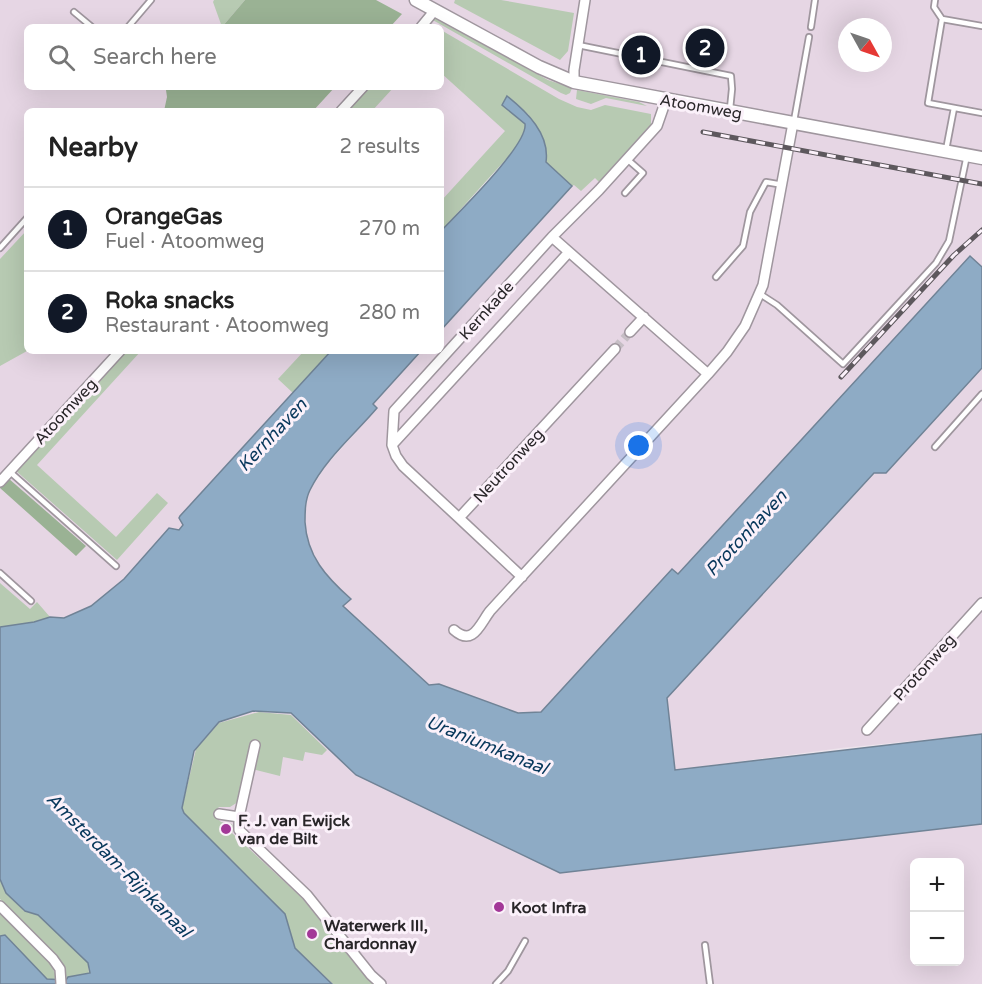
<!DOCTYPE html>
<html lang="en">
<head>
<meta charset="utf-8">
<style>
	:root { --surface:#fff; --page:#f2f2f2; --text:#222; --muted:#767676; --line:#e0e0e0; --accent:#111827 }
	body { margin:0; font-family:"Varela Round",sans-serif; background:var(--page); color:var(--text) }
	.controls { position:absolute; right:18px; bottom:18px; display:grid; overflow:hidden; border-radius:9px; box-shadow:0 6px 24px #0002 }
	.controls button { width:54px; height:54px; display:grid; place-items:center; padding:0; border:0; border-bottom:2px solid var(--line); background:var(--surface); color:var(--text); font:30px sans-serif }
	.compass { position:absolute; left:838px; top:18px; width:54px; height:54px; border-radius:50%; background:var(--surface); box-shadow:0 6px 24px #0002; rotate:130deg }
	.you { position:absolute; left:639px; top:446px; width:21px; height:21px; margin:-15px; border:4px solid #fff; border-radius:50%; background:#1a73e8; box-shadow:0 0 0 9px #1a73e833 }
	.badge { display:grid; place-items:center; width:39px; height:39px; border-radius:50%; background:var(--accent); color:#fff; font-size:20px; font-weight:700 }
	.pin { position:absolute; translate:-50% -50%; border:3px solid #fff; box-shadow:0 2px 6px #0006 }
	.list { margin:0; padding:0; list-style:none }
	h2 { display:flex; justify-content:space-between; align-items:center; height:78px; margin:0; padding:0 24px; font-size:26px }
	h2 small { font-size:20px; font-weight:400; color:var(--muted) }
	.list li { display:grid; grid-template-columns:39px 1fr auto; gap:18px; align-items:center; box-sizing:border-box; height:84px; padding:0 24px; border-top:2px solid var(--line) }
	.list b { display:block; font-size:22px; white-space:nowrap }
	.list p { margin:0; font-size:20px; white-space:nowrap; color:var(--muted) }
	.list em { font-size:20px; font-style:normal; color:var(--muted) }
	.icon { flex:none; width:33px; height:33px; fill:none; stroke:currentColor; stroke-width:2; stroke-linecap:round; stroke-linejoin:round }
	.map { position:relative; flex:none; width:982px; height:984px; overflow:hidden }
	.search { position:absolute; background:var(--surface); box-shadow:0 6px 24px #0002; left:24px; top:24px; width:420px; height:66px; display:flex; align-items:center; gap:15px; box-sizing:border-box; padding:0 21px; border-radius:9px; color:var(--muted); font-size:22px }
	.panel { position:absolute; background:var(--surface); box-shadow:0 6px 24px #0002; left:24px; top:108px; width:420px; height:246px; border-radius:9px }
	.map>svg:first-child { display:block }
	.built { fill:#e6d6e4; fill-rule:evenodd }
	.green { fill:#b7cab2 }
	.forest { fill:#9ab294 }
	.water { fill:#8eabc5; stroke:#708396; stroke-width:1.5 }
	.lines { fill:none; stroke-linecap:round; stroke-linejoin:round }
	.minor-tunnel { stroke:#c6bec5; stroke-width:9; stroke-dasharray:9 4.5; stroke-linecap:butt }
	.service-casing { stroke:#9f969e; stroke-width:8 }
	.minor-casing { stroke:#9f969e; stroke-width:12 }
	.tertiary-casing { stroke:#9f969e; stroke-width:15 }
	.service { stroke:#fff; stroke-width:4.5 }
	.minor { stroke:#fff; stroke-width:9 }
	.tertiary { stroke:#fff; stroke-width:12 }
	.rail-casing { stroke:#5d585d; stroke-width:5 }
	.rail { stroke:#fbf1fa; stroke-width:3; stroke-dasharray:9; stroke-linecap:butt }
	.poi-dot { fill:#a33898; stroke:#fbf1fa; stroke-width:2 }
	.labels { text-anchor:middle; stroke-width:6; stroke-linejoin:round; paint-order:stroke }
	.street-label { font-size:16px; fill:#292629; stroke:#fbf1fa }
	.poi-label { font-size:16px; font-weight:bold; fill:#292629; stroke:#fbf1fa; text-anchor:start }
	.water-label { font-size:18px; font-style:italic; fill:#07375b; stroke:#fbf1fa }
</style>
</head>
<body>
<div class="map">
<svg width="982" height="984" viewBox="0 0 982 984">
	<rect width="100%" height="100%" fill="#ede4ec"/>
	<!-- built -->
	<path class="built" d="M0,0H982V267L970,256L678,574L672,569L541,712L518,713L439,684L429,686L343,606L351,599L329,580L310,550L306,530L305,511L309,492L325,467L377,408L373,404L421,351H441V330L572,187L525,124L441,231V111H27V351H331L180,516L179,518L183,525L179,530L175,529L117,586L91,606L64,618L50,617L34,622L0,627ZM27,27H441V87H27ZM847,27H883V63H847Z
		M982,368V734L841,748L675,770L667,698L875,473H886Z
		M253,711L291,713L356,775L560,873L982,824V984H332L295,948L182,808L195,749L219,722ZM914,862H960V962H914Z"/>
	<!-- green -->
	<path class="green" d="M214,0H245L222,27L213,2Z
		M455,0H501L574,13L568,51L560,60L454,3Z
		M433,17L548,80L572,88L570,93L566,95L561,93L431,19Z
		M441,30L559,99L577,107L591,110L605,105L651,114V125L599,182L595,178L581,191L574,185L572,186L546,162L543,139L528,114L502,105L525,124C527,134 521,141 516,148L441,231V201L505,131L441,73Z
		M369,87H394L372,111H347Z
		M577,90L639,102L647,106L606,98L591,104L576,99Z
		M27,230V351L0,366V259Z
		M126,351H141L37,465L116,537L157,493L168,503L117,560L15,470Z
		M304,351H331L293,393L278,379Z
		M0,583L30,609L37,602L50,617L34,622L0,627Z
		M259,712L291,715L327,750L322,755L305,752L303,761L283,757L280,776L248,768L238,802L230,807H219L213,814L221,822L232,824L234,829L232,833L302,898L355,964L374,984H333L295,948L285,914L184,813L182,808L196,749L219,723Z
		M0,879L6,893L24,911L38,915L88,963L89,974L64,979V970L61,962L0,899Z
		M0,913L50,963L58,979H47L6,936H0Z"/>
	<!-- forest -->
	<path class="forest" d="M245,0H376L402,14L390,27H222Z
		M169,87H335L313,111H164L167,97L166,90Z
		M8,478L86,546L76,556L0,488Z"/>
	<!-- water -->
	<path class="water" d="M507,96C527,112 550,134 546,162L572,186L441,330V231C458,213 528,145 525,124L502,105Z
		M970,256L982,267V368L886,473H874L667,698L675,770L982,734V824L560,873L356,775L291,713L253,711L219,722L194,751L182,808L184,813L285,914L295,948L332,984H0V936L5,935L47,979L66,980L68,977L90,973L88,963L38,915L25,911L6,893L0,879V627L34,622L50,617L64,618L91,606L124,579L169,528L179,530L183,525L179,518L180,516L331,351H421L373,404L377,408C355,434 325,459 310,490C305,500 305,512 305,522C307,556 326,577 351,599L343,606L429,685L439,684L518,713L541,712L672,569L678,574Z"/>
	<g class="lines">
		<!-- minor-tunnel -->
		<path class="minor-tunnel" d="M615,349L630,332"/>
		<!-- service casing -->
		<g class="service-casing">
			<path id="service" d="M935,0L934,7L942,19L928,103L982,113
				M74,12L92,27
				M942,19L982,26
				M128,27L151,0
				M811,27L815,0
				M578,45L731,76L732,89L730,109
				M794,121L809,37
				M946,150L954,108
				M625,193L643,173L627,159
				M0,248L27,218
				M716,277L743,246L750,212L766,182L783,185
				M760,294L777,305L843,364L936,263L949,241L967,155
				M935,447L982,394
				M9,471L116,566
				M0,573L31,601
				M705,945L710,984
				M496,984L508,971L525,941"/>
		</g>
		<!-- minor casing -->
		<g class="minor-casing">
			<path id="minor" d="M421,27L435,10
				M574,82V70L585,0
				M341,111L363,87
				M552,237L708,374
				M630,332L644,317
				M392,445L394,411L552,237L599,190L657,126L666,100
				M0,482L120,351
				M459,518L403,466L396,456L392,445L569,252
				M522,577L459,518L615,349
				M454,630C473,647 480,624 490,611L708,374L727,352L745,326L763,285L793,123
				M867,730L982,603
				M255,745L239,817V830L307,895L371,975L381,984
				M219,814L239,817
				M0,906L53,959L60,969L61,984"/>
		</g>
		<!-- tertiary casing -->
		<g class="tertiary-casing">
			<path id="tertiary" d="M416,0L539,67L574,82L982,158"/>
		</g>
		<!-- service -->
		<use href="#service" class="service"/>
		<!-- minor -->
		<use href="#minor" class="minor"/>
		<!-- tertiary -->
		<use href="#tertiary" class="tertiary"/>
		<!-- rail casing -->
		<g class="rail-casing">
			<path id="rail" d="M703,132L982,184
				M841,377L954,255L982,230"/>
		</g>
		<!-- rail -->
		<use href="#rail" class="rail"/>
	</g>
	<!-- markers -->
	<g class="poi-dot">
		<circle cx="226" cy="829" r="6"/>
		<circle cx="499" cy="907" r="6"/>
		<circle cx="312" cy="934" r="6"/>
	</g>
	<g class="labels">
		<!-- street labels -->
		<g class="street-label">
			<text transform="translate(701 106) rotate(10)" y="6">Atoomweg</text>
			<text transform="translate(486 310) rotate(-48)" y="6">Kernkade</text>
			<text transform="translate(65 411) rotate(-47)" y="6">Atoomweg</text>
			<text transform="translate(508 465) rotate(-47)" y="6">Neutronweg</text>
			<text transform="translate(924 667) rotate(-48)" y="6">Protonweg</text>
		</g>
		<!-- poi labels -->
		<g class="poi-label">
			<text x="238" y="826">F. J. van Ewijck<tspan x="238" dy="18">van de Bilt</tspan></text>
			<text x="511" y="913">Koot Infra</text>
			<text x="324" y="931">Waterwerk III,<tspan x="324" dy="18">Chardonnay</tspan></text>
		</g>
		<!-- water labels -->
		<g class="water-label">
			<text transform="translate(272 435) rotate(-47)" y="6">Kernhaven</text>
			<text transform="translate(746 533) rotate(-47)" y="6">Protonhaven</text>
			<text transform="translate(487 745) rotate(22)" y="6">Uraniumkanaal</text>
			<text transform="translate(119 865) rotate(45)" y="6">Amsterdam-Rijnkanaal</text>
		</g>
	</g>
</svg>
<div class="controls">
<button>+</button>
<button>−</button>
</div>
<svg class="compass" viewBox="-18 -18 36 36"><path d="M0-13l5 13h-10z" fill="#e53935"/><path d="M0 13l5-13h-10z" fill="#767676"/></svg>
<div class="you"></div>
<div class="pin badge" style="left:641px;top:55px">1</div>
<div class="pin badge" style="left:705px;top:48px">2</div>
<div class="search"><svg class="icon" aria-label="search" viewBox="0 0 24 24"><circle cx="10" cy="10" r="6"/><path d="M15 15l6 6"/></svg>Search here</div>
<section class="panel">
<h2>Nearby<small>2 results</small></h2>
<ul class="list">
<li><span class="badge">1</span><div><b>OrangeGas</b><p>Fuel · Atoomweg</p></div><em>270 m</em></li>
<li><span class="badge">2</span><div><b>Roka snacks</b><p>Restaurant · Atoomweg</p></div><em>280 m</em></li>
</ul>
</section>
</div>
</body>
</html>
